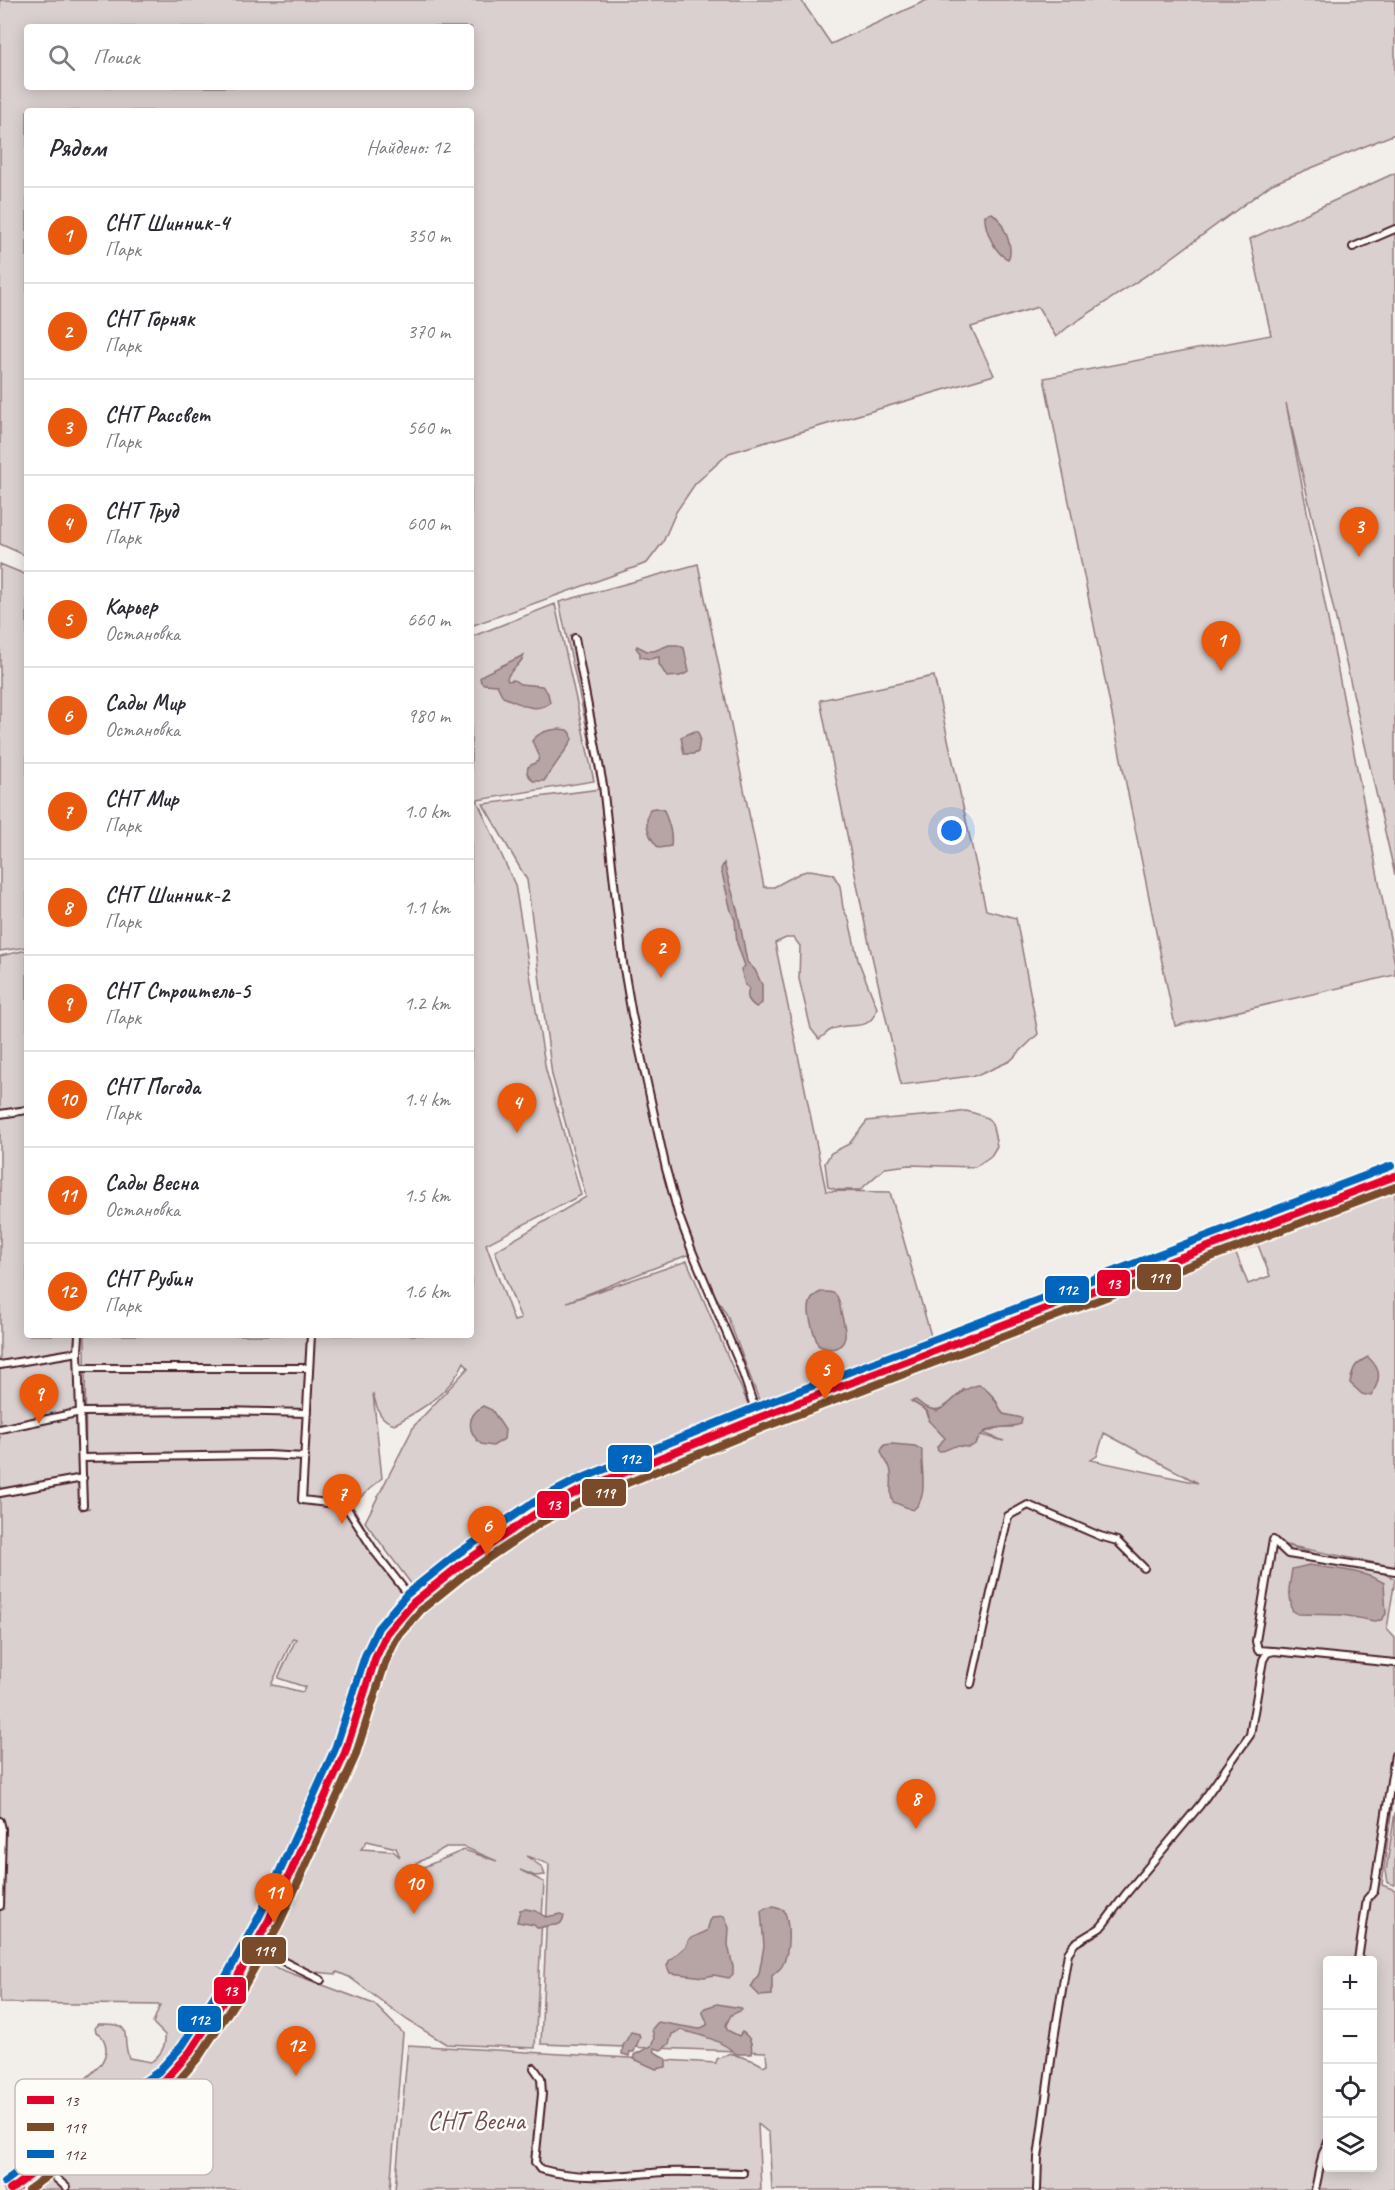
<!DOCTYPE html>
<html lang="ru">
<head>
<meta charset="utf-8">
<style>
	:root { --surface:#fff; --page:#f2f2f3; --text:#2b2b33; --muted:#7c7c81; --line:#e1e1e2; --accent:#ea580c }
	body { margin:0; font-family:Caveat,sans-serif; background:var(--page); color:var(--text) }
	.controls { position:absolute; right:18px; bottom:18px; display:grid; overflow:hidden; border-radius:6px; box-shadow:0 3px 15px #0003 }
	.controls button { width:54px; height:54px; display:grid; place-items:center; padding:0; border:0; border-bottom:2px solid var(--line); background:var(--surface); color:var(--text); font:30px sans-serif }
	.you { position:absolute; left:952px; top:831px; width:21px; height:21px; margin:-15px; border:4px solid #fff; border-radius:50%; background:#1a73e8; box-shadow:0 0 0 9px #1a73e833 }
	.badge { display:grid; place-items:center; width:39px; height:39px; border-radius:50%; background:var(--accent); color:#fff; font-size:20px; font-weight:700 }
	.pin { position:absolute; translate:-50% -50px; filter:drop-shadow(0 2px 3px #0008) }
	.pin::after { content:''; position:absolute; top:32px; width:21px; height:18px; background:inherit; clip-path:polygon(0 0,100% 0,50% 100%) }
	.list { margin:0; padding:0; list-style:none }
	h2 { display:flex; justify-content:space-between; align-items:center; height:78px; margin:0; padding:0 24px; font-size:26px }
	h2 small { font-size:20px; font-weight:400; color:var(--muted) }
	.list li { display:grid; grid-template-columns:39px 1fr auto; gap:18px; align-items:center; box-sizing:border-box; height:96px; padding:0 24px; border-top:2px solid var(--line) }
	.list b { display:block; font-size:22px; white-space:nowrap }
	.list p { margin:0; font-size:20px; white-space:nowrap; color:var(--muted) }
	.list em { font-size:20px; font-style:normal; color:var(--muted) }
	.icon { flex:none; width:33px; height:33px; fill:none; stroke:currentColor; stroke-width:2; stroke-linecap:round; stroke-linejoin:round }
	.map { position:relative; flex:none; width:1395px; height:2190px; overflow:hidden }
	.search { position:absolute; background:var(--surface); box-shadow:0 3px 15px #0003; left:24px; top:24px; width:450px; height:66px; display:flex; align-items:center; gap:15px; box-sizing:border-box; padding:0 21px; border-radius:6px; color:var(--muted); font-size:22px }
	.panel { position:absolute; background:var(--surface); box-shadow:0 3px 15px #0003; left:24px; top:108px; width:450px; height:1230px; border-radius:6px }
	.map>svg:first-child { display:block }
	.green { fill:#d9d0cf; stroke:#92787d; stroke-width:1.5; fill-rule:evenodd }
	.water { fill:#b7a5a6; stroke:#8b6f75; stroke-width:1.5 }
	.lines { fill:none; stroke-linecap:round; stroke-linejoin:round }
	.minor-casing { stroke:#4a1f2b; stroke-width:10 }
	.tertiary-casing { stroke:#4a1f2b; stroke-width:13 }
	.minor { stroke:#fdfcf7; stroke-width:6 }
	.tertiary { stroke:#fdfcf7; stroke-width:8 }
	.bus-1-casing { stroke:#fdfcf7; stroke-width:12 }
	.bus-2-casing { stroke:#fdfcf7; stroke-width:12 }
	.bus-3-casing { stroke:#fdfcf7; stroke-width:12 }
	.bus-1 { stroke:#e4002b; stroke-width:8 }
	.bus-2 { stroke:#7a4b2a; stroke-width:8 }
	.bus-3 { stroke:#0065bd; stroke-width:8 }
	.labels { text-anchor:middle; stroke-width:5; stroke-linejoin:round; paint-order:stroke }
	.park-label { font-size:26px; fill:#6e4b54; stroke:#fdfcf7 }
	.key { fill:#fdfcf7; stroke:#c7baba; stroke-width:1.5 }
	.key-label { font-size:16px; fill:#4a1f2b }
	.line-badge { stroke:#fdfcf7; stroke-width:2 }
	.badge-label { font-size:16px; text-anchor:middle; font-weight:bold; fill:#fff }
</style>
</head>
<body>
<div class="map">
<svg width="1395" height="2190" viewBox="0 0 1395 2190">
	<rect width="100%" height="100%" fill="#f2efeb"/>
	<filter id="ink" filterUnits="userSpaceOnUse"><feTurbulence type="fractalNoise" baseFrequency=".0167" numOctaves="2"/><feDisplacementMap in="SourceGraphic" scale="12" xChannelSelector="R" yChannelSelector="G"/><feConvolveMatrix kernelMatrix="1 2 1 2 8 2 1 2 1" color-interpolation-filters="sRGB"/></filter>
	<g filter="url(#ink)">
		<!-- green -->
		<path class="green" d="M0,0H801L831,44L927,0H1395V134L1272,184L1159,267L1068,327L1056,337L1038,307L971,327L994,375L729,453L695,484L676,512L663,542L647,563L471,626V111H27V556L0,544ZM27,27H471V87H27Z
			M1395,173V875L1286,403L1395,964V975L1175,1026L1044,378L1271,335L1250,239Z
			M0,564L27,575V947L0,951Z
			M698,564L764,887H774L800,873L810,870L833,874L840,886L843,908L849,920L858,960L877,1008C870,1035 848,1020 831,1030C827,1032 824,1036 819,1039L811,1029L799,979L800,946L794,938H786L775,943L826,1191L890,1192L933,1343L762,1408L727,1315L690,1254L567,1302L687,1261L751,1411L725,1427L555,1498L510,1525L415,1589L365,1522L414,1426L468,1368L464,1362C450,1393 424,1408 395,1424C378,1420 377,1407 373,1393L382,1478L352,1505L406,1602L359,1683L341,1744L319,1797L313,1803L286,1870L259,1921L219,1997L180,2060L173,2069L89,2125C80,2124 75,2121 71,2113C58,2083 114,2073 105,2043C103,2037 101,2035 96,2032L95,2028L99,2024C136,2023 120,2033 129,2058L151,2062C161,2055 166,2047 165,2035L153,2023L160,2005L0,2003V956L27,950V1335H75L81,1510L90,1508H86L85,1335H471V637L555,604L594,781L477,800L515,885L546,1070L581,1195L486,1244L514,1321L521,1319L495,1251L586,1197L552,1075L527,880L483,804L600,789L559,602ZM293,1638L296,1639L278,1678L305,1687L303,1692C291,1690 283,1686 271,1685Z
			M934,676L986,910L1016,918L1038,1034L1010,1061L979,1075L901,1085L867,934L820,700Z
			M966,1111C995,1118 991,1119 997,1146L991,1156L975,1167L909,1165L885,1168L860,1190H837L828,1187L825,1163L831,1153L849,1144L867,1121C900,1116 933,1117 966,1111Z
			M1395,1182V1567L1281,1544L1381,1572L1395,1579L1387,1629L1395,1638V1784L1382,1885L1395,1890V2190H772L769,2133L758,2124L761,2190H395L408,2045L716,2063L717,2059L730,2053C741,2058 753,2058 763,2066L767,2064L766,2052L541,2044L549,1864L526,1856L542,1867L545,1875L535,1876L520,1870L544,1882L535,2048L446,2044L407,2020L349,1977L337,1972L336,1974L314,1972L265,1948L262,1941L269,1938L276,1926L279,1911L289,1887L330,1793L339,1787L384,1649L416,1608L488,1555L536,1524L557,1513L611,1487L753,1427L840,1397L851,1400L855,1396L854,1389L865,1384ZM1258,1245L1270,1276L1248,1284L1236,1253ZM964,1389L994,1397L1003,1414L1021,1418L1013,1427H1000L983,1433L1004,1441L930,1422L925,1407C942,1416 952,1400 964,1389ZM1104,1433L1198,1483L1091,1460L1097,1456ZM367,1841L396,1848L400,1857L393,1851L361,1849ZM446,1847H464L497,1861L464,1850L414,1871L408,1865H414ZM1328,1960H1372V2168H1328Z
			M1395,1812V1885L1388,1883L1386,1871Z
			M257,1954L267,1955L274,1960V1967L374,2004L403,2033L390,2190H19L52,2171V2161L168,2086L194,2057L249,1964Z"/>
		<!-- water -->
		<path class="water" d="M992,213C1002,219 1015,249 1008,259C995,254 984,229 985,215Z
			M669,645H678L684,648L689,672L680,676L667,677L659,664V657L650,659L640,657V653L636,648L637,646L647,651H654Z
			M524,655C521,666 509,669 507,679L508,681L514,680L520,684L542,686L548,693L550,703C534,714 520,703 503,697L497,685L484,684L481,682L480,678L484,674Z
			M559,729L567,730L571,733L572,739L569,745L544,781H533L527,773L528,767L538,761L539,755L532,741C539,732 548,730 559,729Z
			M695,731L698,732L700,738L698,752L694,754H684L681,737Z
			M655,808L664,810C668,822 673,833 671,846L659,848C649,839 643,822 650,809Z
			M724,863L738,913L747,962L755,970L762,985V1003L756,1007C748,1001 746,997 749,988L745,985L741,969L745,966L737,943L735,920L731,911L721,869Z
			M821,1292C825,1292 831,1291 835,1294C840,1298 840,1307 841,1313C843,1320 846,1329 845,1337C842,1351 828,1351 818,1345C813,1329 799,1300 821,1292Z
			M1368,1357C1382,1370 1381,1379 1371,1396L1362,1394L1350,1383C1353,1368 1354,1364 1368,1357Z
			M980,1385C992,1392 996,1402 1003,1414L1022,1418L1021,1424C1010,1428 999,1426 988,1430C980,1433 980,1439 975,1444C968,1450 963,1445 956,1446C949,1447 946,1452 938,1451L937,1447L945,1438L928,1420L929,1417L927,1411L911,1401L916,1400L925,1407L937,1411C954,1404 960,1387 980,1385Z
			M483,1406L492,1410L505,1430L504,1439L493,1446L481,1444C467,1432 466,1416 483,1406Z
			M892,1444L915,1446L922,1450C920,1469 930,1497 913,1510L893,1502C888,1492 894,1480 890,1468C887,1462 883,1458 881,1451L884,1445Z
			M1309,1565C1333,1569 1364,1570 1384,1583L1386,1614L1381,1620L1374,1621L1343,1615L1298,1614L1292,1610L1289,1589L1292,1569Z
			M773,1907L784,1910C790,1924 790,1952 782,1966C780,1970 775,1972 772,1976V1995L760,1996L751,1987L759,1974L764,1946L761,1911L766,1908Z
			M526,1909L536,1911L546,1917L561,1914L564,1916C561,1928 556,1924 546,1926C543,1927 540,1928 537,1928L534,1925L517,1922L520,1910Z
			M724,1916L729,1928L728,1945L733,1967V1974L729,1978L714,1975L704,1977L670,1973L667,1966L669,1961L686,1946L689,1939L707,1931L710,1921L713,1917Z
			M717,2004L741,2008L742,2010L731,2015L726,2025L727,2030L739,2036L742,2032C751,2037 753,2044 751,2054H736C722,2040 700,2035 681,2030L672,2034L669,2044L661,2050L654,2048L655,2052L666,2059V2067L656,2069L634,2059V2055L651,2046L654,2038L652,2029L658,2022L699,2029L707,2025V2022L702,2011L705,2008Z
			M631,2032L639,2034L640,2037L634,2052H630L629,2056L622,2054L623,2046Z"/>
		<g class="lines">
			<!-- minor casing -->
			<g class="minor-casing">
				<path id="minor" d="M1353,247L1395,229
					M575,638L603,785L623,963L632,1015L666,1169L679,1216L692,1251L740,1365L758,1418
					M0,1114L27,1110
					M79,1335L78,1352L83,1505
					M311,1335L302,1500L345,1505L375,1552L414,1602
					M0,1365L78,1352
					M80,1368H309
					M0,1429L81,1412L225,1411L307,1413
					M82,1458L268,1455L305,1457
					M0,1493L83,1478
					M1272,1651L1258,1650L1256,1641L1273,1540L1288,1554L1395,1571
					M971,1684L1008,1516L1028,1505L1100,1536L1117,1541L1144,1568
					M0,1821L2,1829L0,1906
					M254,1947L321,1980
					M1358,1960L1367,1899L1374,1891L1395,1755
					M534,2068L541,2078L542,2094L535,2162L540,2169C581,2181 623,2175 664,2172C690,2171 717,2173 743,2173
					M41,2165L66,2187
					M1037,2190L1038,2158L1053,2045L1068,1953L1075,1943L1100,1928L1105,1922L1125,1895L1200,1805L1250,1735L1263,1660L1267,1653L1274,1651L1395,1663
					M1315,2190L1323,2152L1328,2142"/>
			</g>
			<!-- tertiary casing -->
			<g class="tertiary-casing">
				<path id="tertiary" d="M10,2190L100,2124L165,2080L190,2052L228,1994L269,1920L345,1753L375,1659L387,1633L414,1602L462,1564L535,1514L577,1492L758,1418L1395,1176"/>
			</g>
			<!-- minor -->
			<use href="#minor" class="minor"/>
			<!-- tertiary -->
			<use href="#tertiary" class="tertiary"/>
			<!-- bus-1 casing -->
			<g class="bus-1-casing">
				<path id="bus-1" d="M10,2190L100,2124L165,2080L190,2052L228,1994L269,1920L345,1753L375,1659L387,1633L414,1602L462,1564L535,1514L577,1492L758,1418L1395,1176"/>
			</g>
			<!-- bus-2 casing -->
			<g class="bus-2-casing">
				<path id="bus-2" d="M28,2190L106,2133L172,2088L198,2058L237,1999L279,1924L355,1757L385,1663L396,1639L421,1610L468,1572L540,1523L581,1502L762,1428L1395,1187"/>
			</g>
			<!-- bus-3 casing -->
			<g class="bus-3-casing">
				<path id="bus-3" d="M4,2182L94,2116L158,2072L182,2046L219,1989L260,1915L335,1749L365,1656L378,1628L407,1594L456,1555L529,1505L573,1482L754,1408L1391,1166"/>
			</g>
			<!-- bus-1 -->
			<use href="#bus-1" class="bus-1"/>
			<!-- bus-2 -->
			<use href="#bus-2" class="bus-2"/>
			<!-- bus-3 -->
			<use href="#bus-3" class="bus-3"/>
		</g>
	</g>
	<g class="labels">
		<!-- park labels -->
		<g class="park-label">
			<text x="476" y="2129">СНТ Весна</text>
		</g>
	</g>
	<!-- legend -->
	<rect x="15" y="2079" width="198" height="96" rx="9" class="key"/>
	<rect x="27" y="2096" width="27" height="8" fill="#e4002b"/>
	<rect x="27" y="2123" width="27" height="8" fill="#7a4b2a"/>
	<rect x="27" y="2150" width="27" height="8" fill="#0065bd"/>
	<g class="key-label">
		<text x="64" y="2106">13</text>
		<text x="64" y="2133">119</text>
		<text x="64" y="2160">112</text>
	</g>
	<g class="line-badge">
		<rect x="1136" y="1263" width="46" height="28" rx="6" fill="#7a4b2a"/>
		<rect x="1096" y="1269" width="35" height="28" rx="6" fill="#e4002b"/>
		<rect x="1044" y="1275" width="46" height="29" rx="6" fill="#0065bd"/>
		<rect x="607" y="1444" width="46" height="29" rx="6" fill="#0065bd"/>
		<rect x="581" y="1478" width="46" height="29" rx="6" fill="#7a4b2a"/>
		<rect x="536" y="1490" width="34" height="29" rx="6" fill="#e4002b"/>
		<rect x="241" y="1936" width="46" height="29" rx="6" fill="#7a4b2a"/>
		<rect x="213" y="1976" width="34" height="29" rx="6" fill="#e4002b"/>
		<rect x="177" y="2005" width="45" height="28" rx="6" fill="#0065bd"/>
	</g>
	<g class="badge-label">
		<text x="1159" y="1283">119</text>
		<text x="1113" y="1289">13</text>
		<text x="1067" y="1295">112</text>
		<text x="630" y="1464">112</text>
		<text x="604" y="1498">119</text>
		<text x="553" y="1510">13</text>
		<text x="264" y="1956">119</text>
		<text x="230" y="1996">13</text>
		<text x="199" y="2025">112</text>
	</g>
</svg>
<div class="controls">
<button>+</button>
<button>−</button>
<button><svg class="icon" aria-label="locate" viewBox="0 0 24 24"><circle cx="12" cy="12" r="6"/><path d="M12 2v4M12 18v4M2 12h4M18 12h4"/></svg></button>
<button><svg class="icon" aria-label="layers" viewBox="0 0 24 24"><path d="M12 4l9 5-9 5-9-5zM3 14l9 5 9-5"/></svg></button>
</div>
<div class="you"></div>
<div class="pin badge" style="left:1221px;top:671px">1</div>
<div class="pin badge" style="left:661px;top:978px">2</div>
<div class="pin badge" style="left:1359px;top:557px">3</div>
<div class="pin badge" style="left:517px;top:1133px">4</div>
<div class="pin badge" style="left:825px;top:1400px">5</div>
<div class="pin badge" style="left:487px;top:1556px">6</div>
<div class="pin badge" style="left:342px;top:1524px">7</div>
<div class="pin badge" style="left:916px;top:1829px">8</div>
<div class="pin badge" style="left:39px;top:1424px">9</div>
<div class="pin badge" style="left:414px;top:1914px">10</div>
<div class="pin badge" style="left:274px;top:1923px">11</div>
<div class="pin badge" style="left:296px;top:2076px">12</div>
<div class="search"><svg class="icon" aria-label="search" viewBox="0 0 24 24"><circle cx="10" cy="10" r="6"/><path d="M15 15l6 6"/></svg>Поиск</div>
<section class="panel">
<h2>Рядом<small>Найдено: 12</small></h2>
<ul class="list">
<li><span class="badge">1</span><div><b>СНТ Шинник-4</b><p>Парк</p></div><em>350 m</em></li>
<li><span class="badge">2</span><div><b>СНТ Горняк</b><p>Парк</p></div><em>370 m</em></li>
<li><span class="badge">3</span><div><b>СНТ Рассвет</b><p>Парк</p></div><em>560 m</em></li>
<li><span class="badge">4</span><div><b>СНТ Труд</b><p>Парк</p></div><em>600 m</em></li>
<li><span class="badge">5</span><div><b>Карьер</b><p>Остановка</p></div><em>660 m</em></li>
<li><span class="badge">6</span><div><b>Сады Мир</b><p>Остановка</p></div><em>980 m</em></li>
<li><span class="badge">7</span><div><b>СНТ Мир</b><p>Парк</p></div><em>1.0 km</em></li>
<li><span class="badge">8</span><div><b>СНТ Шинник-2</b><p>Парк</p></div><em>1.1 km</em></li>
<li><span class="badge">9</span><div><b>СНТ Строитель-5</b><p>Парк</p></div><em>1.2 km</em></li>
<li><span class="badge">10</span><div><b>СНТ Погода</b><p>Парк</p></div><em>1.4 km</em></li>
<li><span class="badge">11</span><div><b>Сады Весна</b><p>Остановка</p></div><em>1.5 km</em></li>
<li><span class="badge">12</span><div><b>СНТ Рубин</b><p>Парк</p></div><em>1.6 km</em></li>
</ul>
</section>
</div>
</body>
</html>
